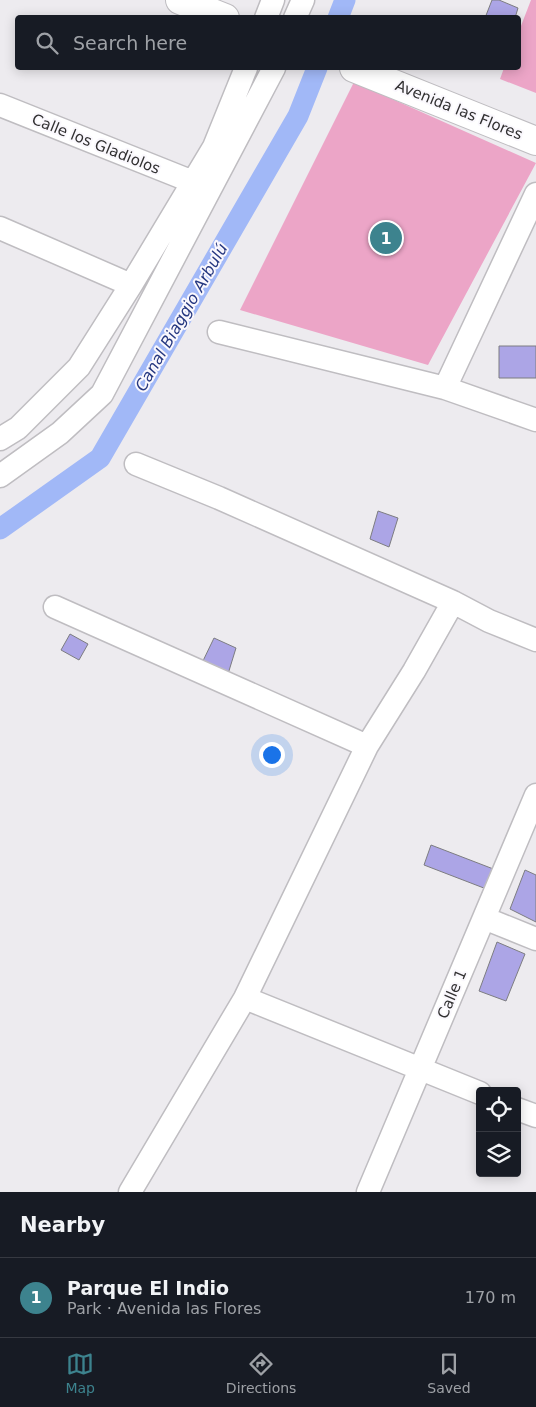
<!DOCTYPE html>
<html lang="en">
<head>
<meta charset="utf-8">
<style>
	:root { --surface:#171b24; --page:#242831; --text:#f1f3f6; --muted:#9ea1a6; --line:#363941; --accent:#3d838e }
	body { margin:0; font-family:"DejaVu Sans",sans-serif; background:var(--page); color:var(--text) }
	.controls { position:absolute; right:15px; bottom:15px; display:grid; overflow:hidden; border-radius:5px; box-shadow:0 2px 12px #0003 }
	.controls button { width:45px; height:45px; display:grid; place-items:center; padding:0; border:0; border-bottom:1px solid var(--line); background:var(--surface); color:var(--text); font:25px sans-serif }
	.you { position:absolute; left:271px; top:754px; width:18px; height:18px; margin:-12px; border:4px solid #fff; border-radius:50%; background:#1a73e8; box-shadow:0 0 0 8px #1a73e833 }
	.badge { display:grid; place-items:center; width:32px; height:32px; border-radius:50%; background:var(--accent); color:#fff; font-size:16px; font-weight:700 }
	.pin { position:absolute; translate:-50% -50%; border:2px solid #fff; box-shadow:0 1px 5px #0006 }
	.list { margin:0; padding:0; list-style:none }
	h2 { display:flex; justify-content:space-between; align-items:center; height:65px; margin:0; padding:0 20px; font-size:21px }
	h2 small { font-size:16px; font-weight:400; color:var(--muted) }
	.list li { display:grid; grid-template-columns:32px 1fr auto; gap:15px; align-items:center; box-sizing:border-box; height:80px; padding:0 20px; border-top:1px solid var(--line) }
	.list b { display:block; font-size:19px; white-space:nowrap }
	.list p { margin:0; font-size:16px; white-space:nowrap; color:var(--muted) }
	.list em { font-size:16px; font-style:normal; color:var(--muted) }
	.icon { flex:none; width:28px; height:28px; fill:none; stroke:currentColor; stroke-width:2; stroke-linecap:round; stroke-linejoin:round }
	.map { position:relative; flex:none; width:536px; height:1192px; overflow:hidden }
	.search { position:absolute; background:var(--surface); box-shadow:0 2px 12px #0003; left:15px; right:15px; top:15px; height:55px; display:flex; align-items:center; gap:12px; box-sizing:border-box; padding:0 18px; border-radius:5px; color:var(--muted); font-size:19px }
	.sheet { height:145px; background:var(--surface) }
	nav { display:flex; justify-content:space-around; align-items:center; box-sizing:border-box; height:70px; border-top:1px solid var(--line); background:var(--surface); font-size:14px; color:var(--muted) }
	nav a { display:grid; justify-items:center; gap:2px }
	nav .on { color:var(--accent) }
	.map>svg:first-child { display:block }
	.green { fill:#eca5c7 }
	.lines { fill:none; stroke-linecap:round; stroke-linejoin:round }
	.canal { stroke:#a1b8f7; stroke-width:21 }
	.building { fill:#aca5e6; stroke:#7d7d81 }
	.minor-casing { stroke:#bfbdc1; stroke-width:25 }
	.tertiary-casing { stroke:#bfbdc1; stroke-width:30 }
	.minor { stroke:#fff; stroke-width:22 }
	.tertiary { stroke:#fff; stroke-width:28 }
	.labels { text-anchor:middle; stroke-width:4; stroke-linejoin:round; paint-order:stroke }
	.street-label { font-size:15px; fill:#313031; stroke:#faf8fd }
	.water-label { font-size:16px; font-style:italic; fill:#263881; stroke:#faf8fd }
</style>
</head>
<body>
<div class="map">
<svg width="536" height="1192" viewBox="0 0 536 1192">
	<rect width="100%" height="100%" fill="#edebef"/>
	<!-- green -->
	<path class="green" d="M531,0H536V93L500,79L504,68H518L519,31Z
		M354,82L536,163L428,365L240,310Z"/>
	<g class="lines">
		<!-- canal -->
		<path class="canal" d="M338,18L345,0
			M0,529L100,458L298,116L317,68"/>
	</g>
	<!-- building -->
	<path class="building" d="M492,0H499L518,8L515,18H485Z
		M499,346H536V378H499Z
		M378,511L398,518L389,547L370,539Z
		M70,634L88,644L79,660L61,650Z
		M214,638L236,648L228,674L201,665Z
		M431,845L496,870L489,890L424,865Z
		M525,870L536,875V922L510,909Z
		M497,942L525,954L506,1001L479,991Z"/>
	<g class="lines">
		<!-- minor casing -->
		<g class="minor-casing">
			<path id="minor" d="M266,18L273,0
				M295,18L303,0
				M0,105L193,182
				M0,228L131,285
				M219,332L445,388L536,420
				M445,388L536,194
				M0,439L18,428L79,367L131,285L214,147L246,68
				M136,464L219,498L453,602L489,621L536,640
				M0,476L60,433L102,394L274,68
				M55,607L367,746
				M484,918L536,939
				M245,998L480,1093
				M517,1109L536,1116
				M130,1192L245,998L367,746L414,671L453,602
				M368,1192L536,795"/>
		</g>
		<!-- tertiary casing -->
		<g class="tertiary-casing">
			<path id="tertiary" d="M180,0L225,18
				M354,68L536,141"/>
		</g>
		<!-- minor -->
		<use href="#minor" class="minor"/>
		<!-- tertiary -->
		<use href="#tertiary" class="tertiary"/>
	</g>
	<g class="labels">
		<!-- street labels -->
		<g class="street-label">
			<text transform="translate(459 110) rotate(22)" y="5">Avenida las Flores</text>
			<text transform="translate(96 144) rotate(22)" y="5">Calle los Gladiolos</text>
			<text transform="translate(452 994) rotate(-67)" y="5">Calle 1</text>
		</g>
		<!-- water labels -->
		<g class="water-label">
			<text transform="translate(181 317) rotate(-60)" y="6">Canal Biaggio Arbulú</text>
		</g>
	</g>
</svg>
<div class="controls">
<button><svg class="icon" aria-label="locate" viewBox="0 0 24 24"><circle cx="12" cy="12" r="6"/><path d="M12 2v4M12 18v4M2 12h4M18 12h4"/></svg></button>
<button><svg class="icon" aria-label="layers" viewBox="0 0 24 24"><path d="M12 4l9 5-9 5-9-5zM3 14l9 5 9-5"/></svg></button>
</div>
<div class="you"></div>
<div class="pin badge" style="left:386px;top:238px">1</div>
<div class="search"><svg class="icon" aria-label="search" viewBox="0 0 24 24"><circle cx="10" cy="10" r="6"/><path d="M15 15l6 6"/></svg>Search here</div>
</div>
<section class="sheet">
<h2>Nearby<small></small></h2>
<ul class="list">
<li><span class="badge">1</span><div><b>Parque El Indio</b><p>Park · Avenida las Flores</p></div><em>170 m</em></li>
</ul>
</section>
<nav>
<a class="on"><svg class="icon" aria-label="map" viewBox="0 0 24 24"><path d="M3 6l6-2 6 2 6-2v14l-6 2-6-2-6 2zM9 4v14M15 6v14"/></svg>Map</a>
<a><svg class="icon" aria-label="directions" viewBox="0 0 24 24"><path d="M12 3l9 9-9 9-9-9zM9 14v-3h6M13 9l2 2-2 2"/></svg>Directions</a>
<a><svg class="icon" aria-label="saved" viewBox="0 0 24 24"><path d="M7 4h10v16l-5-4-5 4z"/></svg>Saved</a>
</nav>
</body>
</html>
